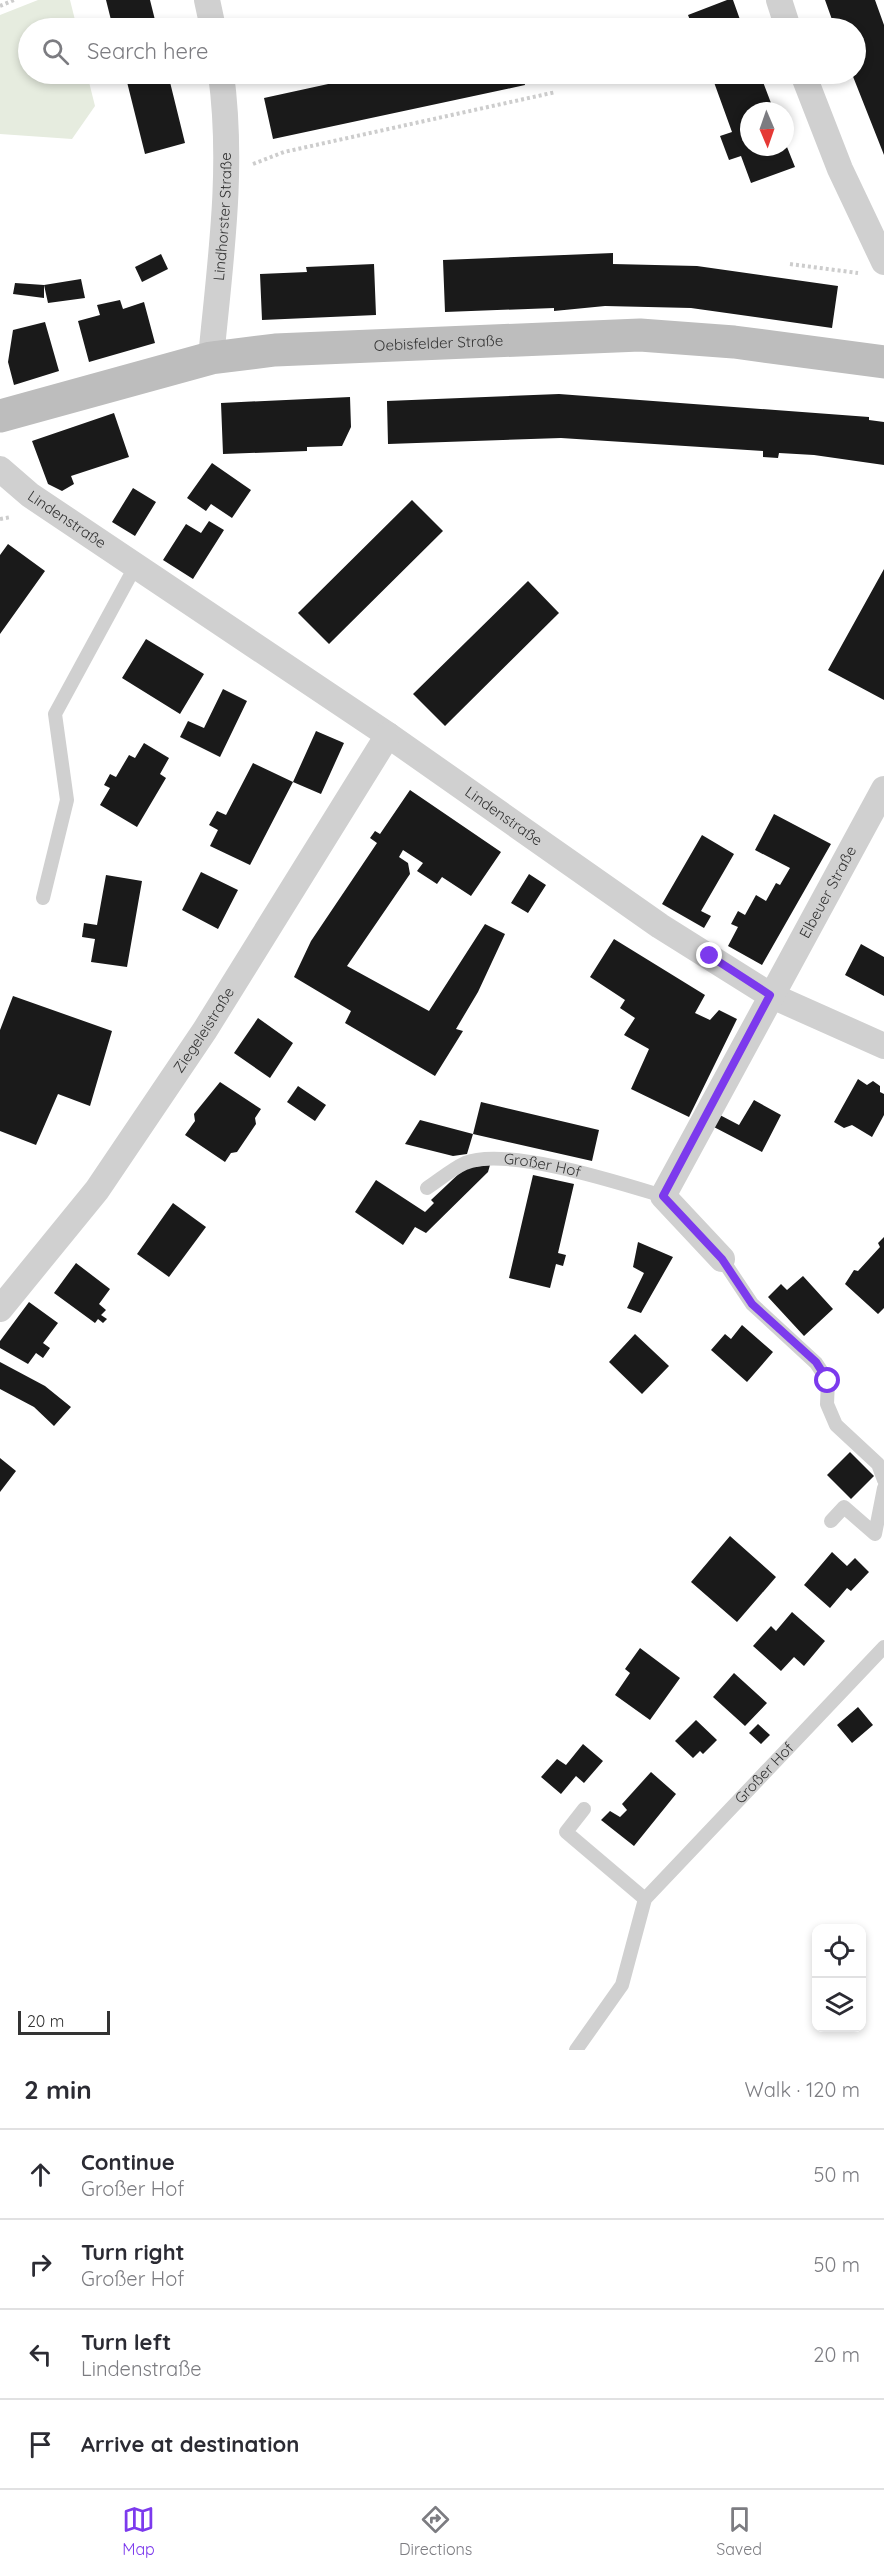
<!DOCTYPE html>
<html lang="en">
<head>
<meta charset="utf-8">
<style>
	:root { --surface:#fff; --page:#f7f7f7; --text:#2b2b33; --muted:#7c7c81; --line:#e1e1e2; --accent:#7c3aed }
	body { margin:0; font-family:Quicksand,sans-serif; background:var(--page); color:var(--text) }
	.controls { position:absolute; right:18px; bottom:18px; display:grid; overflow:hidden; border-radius:12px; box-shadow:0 3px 9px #0003 }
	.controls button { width:54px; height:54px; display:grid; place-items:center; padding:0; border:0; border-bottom:2px solid var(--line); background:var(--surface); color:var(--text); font:30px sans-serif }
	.compass { position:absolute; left:740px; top:102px; width:54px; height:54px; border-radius:50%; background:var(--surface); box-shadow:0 3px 9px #0003; rotate:178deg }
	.scale { position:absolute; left:18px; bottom:15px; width:92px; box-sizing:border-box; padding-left:6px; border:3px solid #333; border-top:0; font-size:16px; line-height:21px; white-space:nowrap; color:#333; -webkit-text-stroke:4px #fff; paint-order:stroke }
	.stop { position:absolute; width:18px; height:18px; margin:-14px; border:4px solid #7c3aed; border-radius:50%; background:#fff }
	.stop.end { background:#7c3aed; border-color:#fff; box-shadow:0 2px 6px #0008 }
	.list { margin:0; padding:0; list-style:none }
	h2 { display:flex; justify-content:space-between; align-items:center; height:78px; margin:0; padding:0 24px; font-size:26px }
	h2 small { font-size:20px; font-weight:400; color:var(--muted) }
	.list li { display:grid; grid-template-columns:39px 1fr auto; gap:18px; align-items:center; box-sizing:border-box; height:90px; padding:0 24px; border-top:2px solid var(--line) }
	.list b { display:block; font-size:22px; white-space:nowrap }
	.list p { margin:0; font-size:20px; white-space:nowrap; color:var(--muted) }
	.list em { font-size:20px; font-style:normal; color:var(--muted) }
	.icon { flex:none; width:33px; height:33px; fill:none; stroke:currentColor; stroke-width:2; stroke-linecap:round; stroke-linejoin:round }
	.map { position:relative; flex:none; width:884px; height:2050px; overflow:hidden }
	.search { position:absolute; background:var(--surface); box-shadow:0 3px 9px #0003; left:18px; right:18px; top:18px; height:66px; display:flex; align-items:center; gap:15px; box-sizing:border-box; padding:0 21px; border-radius:33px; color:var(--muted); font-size:22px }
	.sheet { height:438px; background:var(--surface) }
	nav { display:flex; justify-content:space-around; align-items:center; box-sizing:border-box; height:84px; border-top:2px solid var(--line); background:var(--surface); font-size:16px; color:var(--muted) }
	nav a { display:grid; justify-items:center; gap:3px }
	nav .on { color:var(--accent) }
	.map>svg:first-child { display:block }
	.green { fill:#e6ecdf }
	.building { fill:#1a1a1a }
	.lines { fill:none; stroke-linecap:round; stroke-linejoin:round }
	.path { stroke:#cdcdcd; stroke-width:4; stroke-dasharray:3 3; stroke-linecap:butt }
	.lane { stroke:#d0d0d0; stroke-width:14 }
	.street { stroke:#d0d0d0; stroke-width:26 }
	.secondary { stroke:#bdbdbd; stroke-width:33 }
	.route { stroke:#7c3aed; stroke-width:8 }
	.labels { text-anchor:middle; stroke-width:6; stroke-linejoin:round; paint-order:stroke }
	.street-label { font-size:15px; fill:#333; stroke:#fff }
</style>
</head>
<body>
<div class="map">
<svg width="884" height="2050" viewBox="0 0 884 2050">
	<rect width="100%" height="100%" fill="#fff"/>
	<!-- green -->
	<path class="green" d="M38,0H70L77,28H28V74H87L95,106L72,139L0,134V15Z"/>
	<!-- building -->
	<path class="building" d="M106,0H150L157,28H113Z
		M727,0H733L743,28H693L688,15Z
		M825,0H875L884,25V155L852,74H856V28H835Z
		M125,74H168L185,143L145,154Z
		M374,74H523L525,85L273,139L264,98Z
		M711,74H760L774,111H749V147H785V142L795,167L751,183L741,156L729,160L720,136L732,132Z
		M613,253V264L697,266L838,286L832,328L691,308L605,306L554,311V308L445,312L443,260Z
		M161,254L168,269L142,282L135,267Z
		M374,264L376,315L262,320L260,274L307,272L306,267Z
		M81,279L85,298L48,303L44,285V298L13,294L15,283L44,285Z
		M120,300L123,309L144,302L155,343L89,362L78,321L100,315L97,305Z
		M45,322L59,371L14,385L8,362L13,330Z
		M559,394L869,417V420L884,422V465L814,455L779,453L778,458L763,457V451L561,438L388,444L387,401Z
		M350,397L351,427L342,446L307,447V451L223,454L221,403Z
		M114,413L129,457L71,476L74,484L62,491L48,484L32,441Z
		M212,463L251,490L232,518L211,504L206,511L187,498Z
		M133,488L156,502L135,536L112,522Z
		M412,500L443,531L329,644L298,613Z
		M209,521L224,530L193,579L163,560L186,524L201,533Z
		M8,544L45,571L0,634V555Z
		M884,569V700L828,670Z
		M528,581L559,613L445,726L413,694Z
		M146,639L204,674L180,714L122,678Z
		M223,689L247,701L220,757L180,737L188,721L204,728Z
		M316,731L344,743L321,794L293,782Z
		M144,743L169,758L160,774L166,778L137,827L100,805L110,788L104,785L110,774L116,777L129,755L135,758Z
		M253,763L293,782L250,865L210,846L218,830L209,825L217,811L226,815Z
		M410,790L501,852L471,896L442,877L437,884L417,871L423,863L403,850L399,857L408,863L410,874L347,966L429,1011L485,924L505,934L478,992L456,1029L463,1031L435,1076L345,1023L351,1011L294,977L311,941L377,843L370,838L375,831L380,834Z
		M774,814L831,844L762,965L728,946L738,927L731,924L738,911L745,915L756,895L766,901L776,883L780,885L790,868L755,850Z
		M702,835L734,854L701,911L711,916L704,928L662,904Z
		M201,872L238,890L218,929L182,910Z
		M529,874L546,885L528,913L511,903Z
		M106,875L142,881L127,967L91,962L95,939L82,937L84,923L97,925Z
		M614,939L705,995L695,1013L710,1020L719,1010L737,1019L689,1117L631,1089L649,1049L624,1035L635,1018L620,1008L625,1000L590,977Z
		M861,944L884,957V996L845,975Z
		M13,996L112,1031L90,1106L58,1094L36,1145L0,1131V1030Z
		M258,1018L293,1043L270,1078L234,1053Z
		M858,1079L867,1085L873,1081L880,1086V1092L884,1094V1115L872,1137L852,1125L844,1128L834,1122Z
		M220,1082L261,1109L255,1118L256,1124L237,1152L231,1153L225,1162L185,1135L195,1121L194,1114Z
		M298,1086L326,1105L315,1121L287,1102Z
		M754,1100L781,1115L762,1152L710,1125L716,1113L739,1125Z
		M481,1102L599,1130L592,1161L473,1134Z
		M420,1120L473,1134L467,1154L453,1156L405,1144Z
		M490,1165L488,1172L426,1233L415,1227L403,1245L355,1212L376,1180L425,1212L434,1203L431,1200L465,1168Z
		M533,1175L574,1184L558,1253L566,1255L563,1266L556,1264L550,1288L509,1278Z
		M173,1203L206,1227L169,1277L137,1254Z
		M884,1237V1308L878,1314L845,1284L854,1270L858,1271L880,1247L878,1243Z
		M638,1242L673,1257L641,1313L627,1308L644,1273L633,1267Z
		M76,1263L110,1289L99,1304L106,1310L101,1315L107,1319L103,1323L98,1319L95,1323L54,1293Z
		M803,1276L833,1309L804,1336L768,1297L781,1284L787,1290Z
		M29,1302L58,1323L43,1343L50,1348L43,1358L36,1353L28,1364L0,1348V1341Z
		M742,1325L773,1352L747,1382L711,1350L725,1334L731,1339Z
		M635,1334L669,1366L642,1394L609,1362Z
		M0,1362L45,1386L71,1407L54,1426L34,1407L0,1389Z
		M850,1452L874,1476L851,1499L827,1475Z
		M0,1458L16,1471L0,1492Z
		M730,1536L776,1577L737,1622L691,1582Z
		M832,1552L847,1566L855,1558L869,1572L851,1591L847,1588L830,1608L804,1585Z
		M792,1612L825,1641L804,1666L794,1657L781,1671L753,1646L771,1626L776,1631Z
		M640,1648L680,1678L650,1720L615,1695L630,1673L625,1669Z
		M734,1673L767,1703L745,1726L713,1697Z
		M858,1707L873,1725L852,1743L837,1725Z
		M696,1720L717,1740L703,1754L700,1751L693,1758L675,1741Z
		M758,1724L770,1735L761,1744L749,1733Z
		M583,1744L603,1761L584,1783L576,1776L561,1794L541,1777L557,1759L566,1765Z
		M651,1772L676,1794L634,1846L601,1820L610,1811L620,1817L627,1810L622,1804Z"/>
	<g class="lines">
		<!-- path -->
		<path class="path" d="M0,6L14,0
			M253,164L284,152L556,92
			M790,264L858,273
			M0,519L11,517"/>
		<!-- lane -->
		<g class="lane">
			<path d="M43,898L67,800L55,714L136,565"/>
			<path id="s1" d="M427,1188C439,1180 452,1169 465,1163C506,1146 620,1183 663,1196"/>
			<path d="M722,1259L752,1304L816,1363L828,1381L827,1404L836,1425L878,1464L884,1480"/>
			<path d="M831,1521L844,1507L875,1534L884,1488"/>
			<path d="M584,1809L566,1832L645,1899"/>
			<path id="s2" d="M576,2050L622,1985L645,1899L884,1647"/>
		</g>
		<!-- street -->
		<g class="street">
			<path d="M207,0L213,28"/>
			<path d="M779,0L788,28"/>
			<path d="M803,74L840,169L884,262"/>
			<path id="s3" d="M211,358C220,263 234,169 221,74"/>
			<path id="s4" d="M0,469L30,495L388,735L660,926L770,995L884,1046"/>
			<path id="s5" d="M722,1259L663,1196L884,789"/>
			<path id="s6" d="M0,1309L97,1190L205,1030L388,735"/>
		</g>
		<!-- secondary -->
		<path class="secondary" id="s7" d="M0,416L211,358L275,350L640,335L734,342L884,362"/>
	</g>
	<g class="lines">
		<!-- route -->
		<path class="route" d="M710,956L770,995L663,1196L722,1259L752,1304L816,1362L828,1381"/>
	</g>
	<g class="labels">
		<!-- street labels -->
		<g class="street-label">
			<text dy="5" stroke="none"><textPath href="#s3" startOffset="142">Lindhorster Straße</textPath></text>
			<text dy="5" stroke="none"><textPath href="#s7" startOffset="447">Oebisfelder Straße</textPath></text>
			<text dy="5" stroke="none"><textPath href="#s4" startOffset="84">Lindenstraße</textPath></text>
			<text dy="5" stroke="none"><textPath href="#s4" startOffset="612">Lindenstraße</textPath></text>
			<text dy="5" stroke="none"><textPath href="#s5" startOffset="432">Elbeuer Straße</textPath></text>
			<text dy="5" stroke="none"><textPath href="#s6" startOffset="346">Ziegeleistraße</textPath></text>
			<text dy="5" stroke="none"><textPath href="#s1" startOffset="124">Großer Hof</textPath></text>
			<text dy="5" stroke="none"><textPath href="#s2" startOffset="342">Großer Hof</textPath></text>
		</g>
	</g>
</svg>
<div class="controls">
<button><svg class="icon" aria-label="locate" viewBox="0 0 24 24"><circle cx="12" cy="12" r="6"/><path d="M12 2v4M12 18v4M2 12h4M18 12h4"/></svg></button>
<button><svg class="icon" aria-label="layers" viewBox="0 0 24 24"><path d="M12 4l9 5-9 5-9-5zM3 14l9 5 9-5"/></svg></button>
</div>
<svg class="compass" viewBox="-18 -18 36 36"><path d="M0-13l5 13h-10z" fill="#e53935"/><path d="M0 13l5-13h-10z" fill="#7c7c81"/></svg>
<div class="scale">20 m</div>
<div class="stop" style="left:828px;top:1381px"></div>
<div class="stop end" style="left:710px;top:956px"></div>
<div class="search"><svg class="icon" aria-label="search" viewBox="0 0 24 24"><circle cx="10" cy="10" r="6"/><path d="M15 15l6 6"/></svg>Search here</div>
</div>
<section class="sheet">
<h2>2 min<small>Walk · 120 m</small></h2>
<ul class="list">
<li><svg class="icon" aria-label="ahead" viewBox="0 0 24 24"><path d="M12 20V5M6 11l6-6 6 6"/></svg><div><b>Continue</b><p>Großer Hof</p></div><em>50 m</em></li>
<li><svg class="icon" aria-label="right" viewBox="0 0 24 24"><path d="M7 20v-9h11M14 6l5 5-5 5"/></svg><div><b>Turn right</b><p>Großer Hof</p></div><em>50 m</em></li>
<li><svg class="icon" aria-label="left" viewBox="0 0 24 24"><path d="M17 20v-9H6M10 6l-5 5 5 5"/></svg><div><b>Turn left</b><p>Lindenstraße</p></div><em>20 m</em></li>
<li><svg class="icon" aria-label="arrive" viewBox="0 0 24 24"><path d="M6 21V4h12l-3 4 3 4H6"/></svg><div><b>Arrive at destination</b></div></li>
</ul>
</section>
<nav>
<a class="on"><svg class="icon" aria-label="map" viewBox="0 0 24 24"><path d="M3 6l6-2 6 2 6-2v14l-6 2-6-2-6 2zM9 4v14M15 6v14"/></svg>Map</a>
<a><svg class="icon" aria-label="directions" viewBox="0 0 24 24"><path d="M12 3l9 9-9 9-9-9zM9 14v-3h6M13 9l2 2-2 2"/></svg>Directions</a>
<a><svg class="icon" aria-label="saved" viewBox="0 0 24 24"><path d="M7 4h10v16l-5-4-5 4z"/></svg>Saved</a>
</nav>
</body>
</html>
